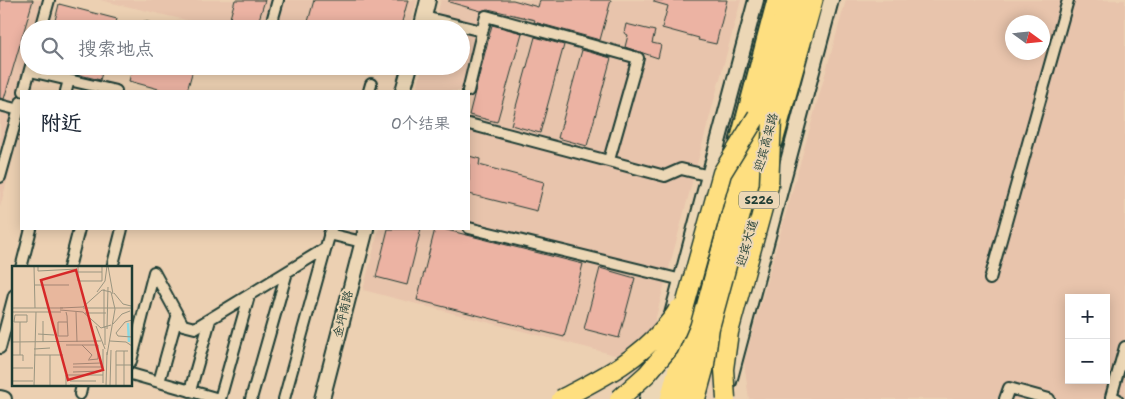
<!DOCTYPE html>
<html lang="zh">
<head>
<meta charset="utf-8">
<style>
	:root { --surface:#fff; --page:#f2f2f3; --text:#1f2937; --muted:#747a83; --line:#e0e1e3 }
	body { margin:0; font-family:"Shantell Sans","LXGW WenKai TC",sans-serif; background:var(--page); color:var(--text) }
	.controls { position:absolute; right:15px; bottom:15px; display:grid; overflow:hidden; border-radius:0px; box-shadow:0 2px 12px #0003 }
	.controls button { width:45px; height:45px; display:grid; place-items:center; padding:0; border:0; border-bottom:1px solid var(--line); background:var(--surface); color:var(--text); font:25px sans-serif }
	.compass { position:absolute; left:1005px; top:15px; width:45px; height:45px; border-radius:50%; background:var(--surface); box-shadow:0 2px 12px #0003; rotate:105deg }
	.list { margin:0; padding:0; list-style:none }
	h2 { display:flex; justify-content:space-between; align-items:center; height:65px; margin:0; padding:0 20px; font-size:21px }
	h2 small { font-size:16px; font-weight:400; color:var(--muted) }
	.icon { flex:none; width:28px; height:28px; fill:none; stroke:currentColor; stroke-width:2; stroke-linecap:round; stroke-linejoin:round }
	.map { position:relative; flex:none; width:1125px; height:399px; overflow:hidden }
	.search { position:absolute; background:var(--surface); box-shadow:0 2px 12px #0003; left:20px; top:20px; width:450px; height:55px; display:flex; align-items:center; gap:12px; box-sizing:border-box; padding:0 18px; border-radius:28px; color:var(--muted); font-size:19px }
	.panel { position:absolute; background:var(--surface); box-shadow:0 2px 12px #0003; left:20px; top:90px; width:450px; height:140px; border-radius:0px }
	.map>svg:first-child { display:block }
	.built { fill:#e8c4ac; fill-rule:evenodd }
	.building { fill:#ecb3a3; stroke:#1f3d34 }
	.lines { fill:none; stroke-linecap:round; stroke-linejoin:round }
	.street-casing { stroke:#1f3d34; stroke-width:14 }
	.secondary-casing { stroke:#1f3d34; stroke-width:18 }
	.primary-casing { stroke:#1f3d34; stroke-width:19 }
	.highway-casing { stroke:#1f3d34; stroke-width:21 }
	.street { stroke:#ecd7b6; stroke-width:10 }
	.secondary { stroke:#ecd7b6; stroke-width:14 }
	.primary { stroke:#fedf80; stroke-width:15 }
	.highway { stroke:#fedf80; stroke-width:18 }
	.highway-bridge-casing { stroke:#1f3d34; stroke-width:21; stroke-linecap:butt }
	.highway-bridge { stroke:#fedf80; stroke-width:18 }
	.labels { text-anchor:middle; stroke-width:4; stroke-linejoin:round; paint-order:stroke }
	.shield { fill:#ecd7b6; stroke:#5c6b5b; stroke-width:1 }
	.shield-label { font-size:11px; font-weight:bold; fill:#1f3d34 }
	.street-label { font-size:12px; fill:#1f3d34; stroke:#ecd7b6 }
	.inset-river { fill:none; stroke:#88d9e3; stroke-width:2.5 }
	.inset-road { fill:none; stroke:#9a9580; stroke-width:1 }
	.view { fill:#d62828; fill-opacity:0.15; stroke:#d62828; stroke-width:2.5 }
	.inset-edge { fill:none; stroke:#1f3d34; stroke-width:2.5 }
</style>
</head>
<body>
<div class="map">
<svg width="1125" height="399" viewBox="0 0 1125 399">
	<rect width="100%" height="100%" fill="#ecd0b2"/>
	<filter id="ink" filterUnits="userSpaceOnUse"><feTurbulence type="fractalNoise" baseFrequency=".02" numOctaves="2"/><feDisplacementMap in="SourceGraphic" scale="10" xChannelSelector="R" yChannelSelector="G"/><feConvolveMatrix kernelMatrix="1 2 1 2 8 2 1 2 1" color-interpolation-filters="sRGB"/></filter>
	<g filter="url(#ink)">
		<!-- built -->
		<path class="built" d="M0,0H57L49,29H29V66H39L32,91H21V129L0,207Z
			M100,0H417L409,29H224Z
			M441,0H741L653,328L619,356L363,290L379,229H469V91H416L423,66H461V29H433Z
			M846,0H1125V399H749L744,362ZM1012,22H1042V52H1012ZM1069,298H1106V380H1069Z
			M368,66H399L397,74Z"/>
		<!-- building -->
		<path class="building" d="M0,0H33L4,99L0,98Z
			M235,0H265L257,26L230,18Z
			M314,0H408L400,29H306Z
			M449,0H513L538,7L540,0H611L600,40L534,22L535,20L488,9L481,11L449,2Z
			M654,0H727L716,44L698,40L699,38L662,28L668,6L654,2Z
			M59,4L117,19L114,29H53Z
			M144,21L164,26L163,29H142Z
			M626,24L655,31L652,43L661,45L658,58L625,47L628,35L624,33Z
			M492,25L522,33L497,122L469,115Z
			M535,37L564,45L540,133L511,125Z
			M582,50L611,58L587,146L558,138Z
			M57,66H104L100,80L56,69Z
			M133,66H194L187,91H166L129,81Z
			M469,156L480,159L479,165L544,182L537,211L469,194Z
			M388,229H421L407,285L376,277Z
			M435,229H443L583,264L564,337L417,300Z
			M600,268L635,278L619,338L584,329Z"/>
		<g class="lines">
			<!-- street casing -->
			<g class="street-casing">
				<path id="street" d="M424,17L482,31
					M271,25L278,0
					M41,29L49,0
					M30,71L116,91
					M24,91L31,66
					M66,91L69,80
					M369,91L371,84
					M468,91L486,16L638,58L609,160
					M0,105L19,110
					M469,124L665,176L681,169L710,176
					M0,177L21,102
					M469,228L682,280
					M329,234L362,242
					M21,268L31,229
					M69,268L79,229
					M112,268L122,229
					M154,272L183,325L195,328L326,248
					M990,279L1068,0
					M0,348L14,295
					M131,361L154,272
					M131,374L219,399
					M159,382L177,317
					M190,391L210,320
					M80,394L82,385
					M220,399L249,296
					M251,399L287,272
					M284,399L331,229
					M1005,399L1009,388L1049,399
					M1117,399L1111,397L1125,347"/>
			</g>
			<!-- secondary casing -->
			<g class="secondary-casing">
				<path id="secondary" d="M421,29L428,0
					M403,91L410,66
					M671,318L756,0
					M729,382L831,0
					M0,398L4,399
					M322,399L366,229
					M647,399L657,365
					M653,399L675,362"/>
			</g>
			<!-- primary casing -->
			<g class="primary-casing">
				<path id="primary" d="M738,141L775,0
					M775,142L815,0
					M668,399L692,310"/>
			</g>
			<!-- highway casing -->
			<g class="highway-casing">
				<path id="highway" d="M681,399L788,0
					M696,399L805,0"/>
			</g>
			<!-- street -->
			<use href="#street" class="street"/>
			<!-- secondary -->
			<use href="#secondary" class="secondary"/>
			<!-- primary -->
			<use href="#primary" class="primary"/>
			<!-- highway -->
			<use href="#highway" class="highway"/>
			<!-- highway-bridge casing -->
			<g class="highway-bridge-casing">
				<path id="highway-bridge" d="M561,399C599,379 637,361 664,328C669,322 675,316 678,309
					M619,399L647,374L669,348L681,320L722,173L757,116
					M726,399L724,369L729,332L769,186L772,120"/>
			</g>
			<!-- highway-bridge -->
			<use href="#highway-bridge" class="highway-bridge"/>
		</g>
	</g>
	<g class="labels">
		<!-- shield labels -->
		<rect class="shield" x="739" y="191.5" width="40" height="17" rx="4"/>
		<g class="shield-label">
			<text x="759" y="204">S226</text>
		</g>
		<!-- street labels -->
		<g class="street-label">
			<text transform="translate(766 142) rotate(-75)" y="4">迎宾高架路</text>
			<text transform="translate(747 243) rotate(-74)" y="4">迎宾大道</text>
			<text transform="translate(343 314) rotate(-76)" y="4">金坪南路</text>
		</g>
	</g>
	<!-- overview -->
	<g transform="translate(12 266)">
		<rect width="120" height="120" fill="#ecd0b2"/>
		<path class="inset-river" d="M116,57L117,76"/>
		<path class="inset-road" d="M22,0L23,42M26,0V5L65,3M66,0V15H90V0M96,0L101,28M66,6H90M22,19H57M85,26L93,15L95,0M102,27L111,38L119,40M0,42H51M48,42L71,41L90,24L99,26L103,43L95,89M71,42H120M48,44L71,46L89,62L99,59M0,46H49M54,46L55,50L56,70H46V56H55M64,46L65,76M73,47H94M3,49H15V56H2ZM120,54L113,56L104,67L106,70L120,71M31,55V76M101,58L110,48L118,45M84,60L93,83M92,62V23M95,63L96,21M26,68L42,69M98,75L114,76L120,80M0,76L89,75M54,79H86V93L76,94M70,79L80,89L77,93M93,79V60M22,83L38,82M0,89H11V95M8,89V56M22,89H51M61,98L89,97M104,99H120M61,101H89M0,102H21M61,106L89,105M0,115H21M58,115H84M91,117V83M58,119L85,120M22,120L24,46M38,120V89M54,120V109H91M94,120L95,86M98,120L99,84M104,120V85H116M112,120V85"/>
		<path class="view" d="M64,4L91,104L56,114L29,14Z"/>
		<rect width="120" height="120" class="inset-edge"/>
	</g>
</svg>
<div class="controls">
<button>+</button>
<button>−</button>
</div>
<svg class="compass" viewBox="-18 -18 36 36"><path d="M0-13l5 13h-10z" fill="#e53935"/><path d="M0 13l5-13h-10z" fill="#747a83"/></svg>
<div class="search"><svg class="icon" aria-label="search" viewBox="0 0 24 24"><circle cx="10" cy="10" r="6"/><path d="M15 15l6 6"/></svg>搜索地点</div>
<section class="panel">
<h2>附近<small>0个结果</small></h2>
<ul class="list">
</ul>
</section>
</div>
</body>
</html>
